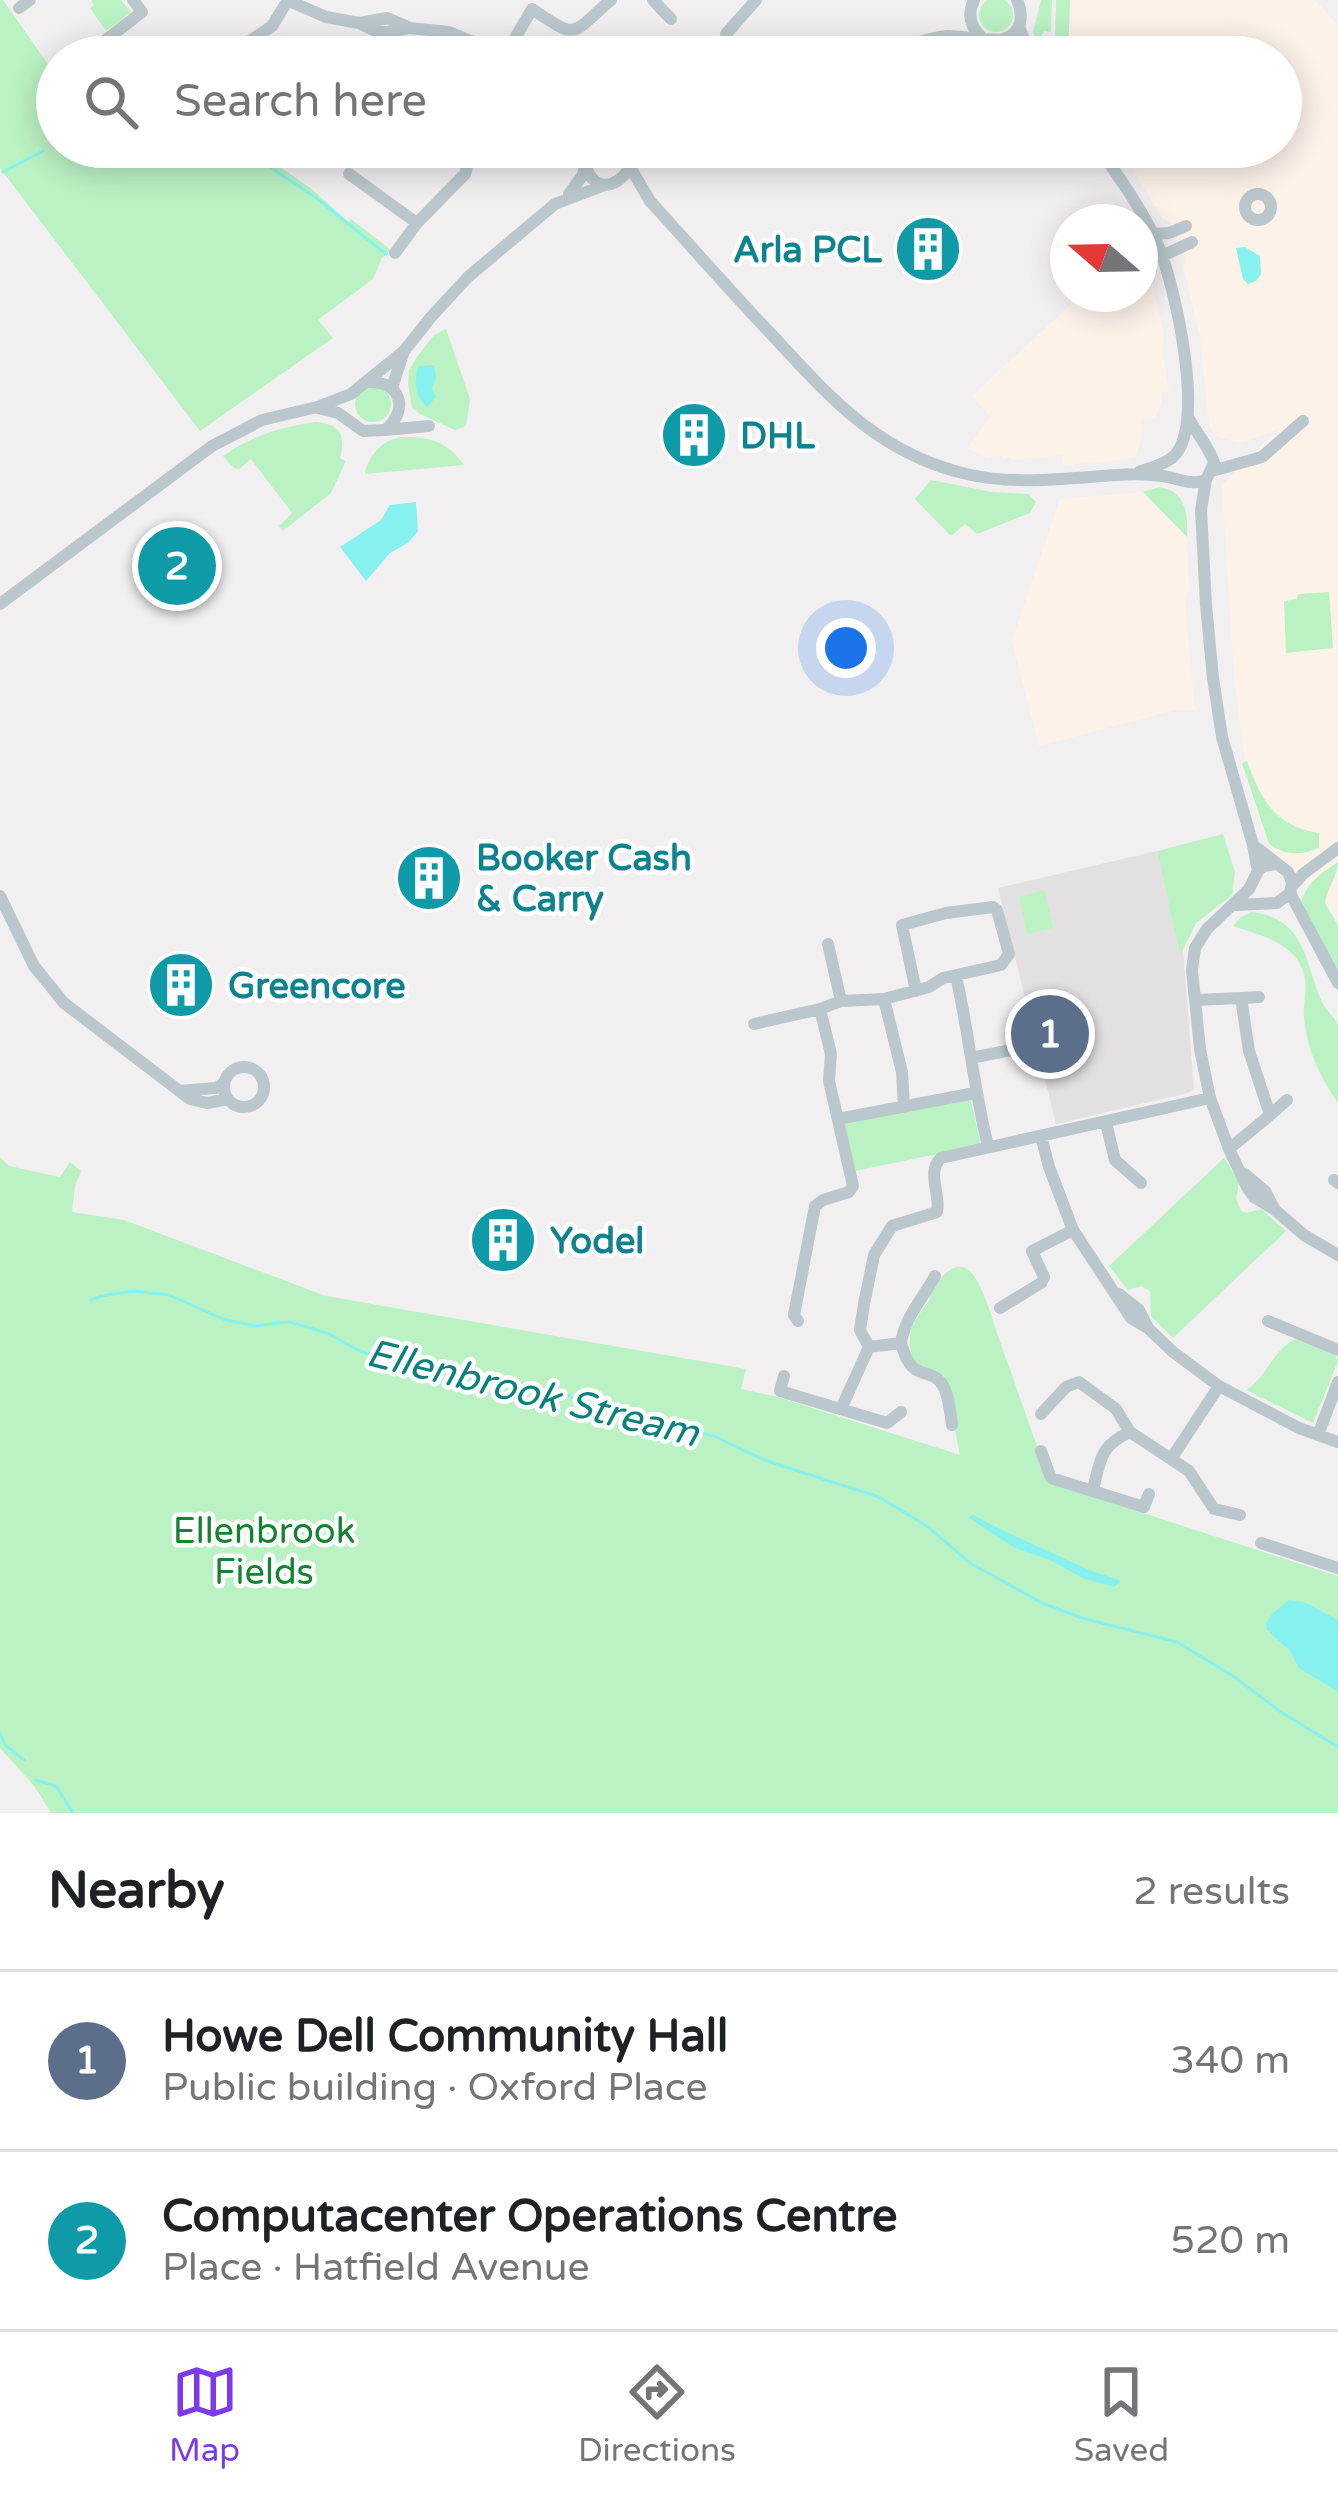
<!DOCTYPE html>
<html lang="en">
<head>
<meta charset="utf-8">
<style>
	:root { --surface:#fff; --page:#f2f2f2; --text:#202124; --muted:#757577; --line:#e0e0e0; --accent:#7c3aed }
	body { margin:0; font-family:"Varela Round",sans-serif; background:var(--page); color:var(--text) }
	.compass { position:absolute; left:1050px; top:204px; width:108px; height:108px; border-radius:50%; background:var(--surface); box-shadow:0 6px 30px #0003; rotate:290deg }
	.you { position:absolute; left:846px; top:648px; width:42px; height:42px; margin:-30px; border:9px solid #fff; border-radius:50%; background:#1a73e8; box-shadow:0 0 0 18px #1a73e833 }
	.badge { display:grid; place-items:center; width:78px; height:78px; border-radius:50%; background:var(--accent); color:#fff; font-size:39px; font-weight:700 }
	.pin { position:absolute; translate:-50% -50%; border:6px solid #fff; box-shadow:0 3px 12px #0006 }
	.list { margin:0; padding:0; list-style:none }
	h2 { display:flex; justify-content:space-between; align-items:center; height:156px; margin:0; padding:0 48px; font-size:51px }
	h2 small { font-size:39px; font-weight:400; color:var(--muted) }
	.list li { display:grid; grid-template-columns:78px 1fr auto; gap:36px; align-items:center; box-sizing:border-box; height:180px; padding:0 48px; border-top:3px solid var(--line) }
	.list b { display:block; font-size:45px; white-space:nowrap }
	.list p { margin:0; font-size:39px; white-space:nowrap; color:var(--muted) }
	.list em { font-size:39px; font-style:normal; color:var(--muted) }
	.icon { flex:none; width:66px; height:66px; fill:none; stroke:currentColor; stroke-width:2; stroke-linecap:round; stroke-linejoin:round }
	.map { position:relative; flex:none; width:1338px; height:1813px; overflow:hidden }
	.search { position:absolute; background:var(--surface); box-shadow:0 6px 30px #0003; left:36px; right:36px; top:36px; height:132px; display:flex; align-items:center; gap:30px; box-sizing:border-box; padding:0 42px; border-radius:66px; color:var(--muted); font-size:45px }
	.sheet { height:516px; background:var(--surface) }
	nav { display:flex; justify-content:space-around; align-items:center; box-sizing:border-box; height:168px; border-top:3px solid var(--line); background:var(--surface); font-size:33px; color:var(--muted) }
	nav a { display:grid; justify-items:center; gap:6px }
	nav .on { color:var(--accent) }
	.map>svg:first-child { display:block }
	.commercial { fill:#fdf2e8 }
	.education { fill:#e3e0e2 }
	.green { fill:#bbf2c3 }
	.water { fill:#86f1ee }
	.lines { fill:none; stroke-linecap:round; stroke-linejoin:round }
	.stream { stroke:#86f1ee; stroke-width:3 }
	.minor { stroke:#bac8cd; stroke-width:12 }
	.labels { text-anchor:middle; stroke-width:9; stroke-linejoin:round; paint-order:stroke }
	.culture-label { font-size:36px; font-weight:bold; fill:#0d838f; stroke:#fff; text-anchor:start }
	.park-label { font-size:36px; fill:#128430; stroke:#fff }
	.water-label { font-size:39px; font-style:italic; fill:#09827e; stroke:#fff }
</style>
</head>
<body>
<div class="map">
<svg width="1338" height="1813" viewBox="0 0 1338 1813">
	<rect width="100%" height="100%" fill="#f2eff0"/>
	<!-- commercial -->
	<path class="commercial" d="M1070,0H1315L1338,25V925L1268,844L1248,784L1234,677L1222,485L1279,429L1240,443L1215,436L1209,425L1200,336L1183,267L1185,258L1170,222L1162,218L1120,147H1281V57H1068Z
		M1144,252L1164,333L1163,354L1169,391L1160,393L1162,403L1155,417L1140,420L1142,436L1136,456L1126,460L1063,465L1061,455L1011,460V457L1004,459L1002,455L987,458L967,448L990,417L972,396L1082,294H1140V253Z
		M1143,492L1187,537L1189,591L1185,596L1186,618L1195,710H1175L1039,746L1012,641L1060,499Z"/>
	<!-- education -->
	<path class="education" d="M1157,851L1179,950H1183L1194,1089L1188,1093L1056,1124L998,888Z"/>
	<!-- green -->
	<path class="green" d="M979 15a17 17 0 1 1 34 0a17 17 0 1 1-34 0Z
		M0,0H3L57,77V147H251L312,189L348,222L351,219L391,250L382,258L373,279L318,320L333,338L200,431L0,168Z
		M91,0H121L131,12L106,31L90,8L94,5Z
		M1041,0H1052L1051,32L1044,31L1037,43L1033,32Z
		M1056,0H1070L1068,57H1049L1040,46L1045,37L1052,41L1055,36Z
		M446,329L470,399L466,426L455,430L420,414L412,408L408,384L409,370L417,357L434,335Z
		M355 404a18 18 0 1 1 36 0a18 18 0 1 1-36 0Z
		M317,422C341,425 346,435 340,458L346,461L331,493L283,531L279,526L292,513L251,459L239,469L234,468L223,456C251,436 283,426 317,422Z
		M401,437C429,436 448,442 464,465L365,474C368,456 382,440 401,437Z
		M931,480L992,492L1028,494L1036,502L1030,513L977,534L965,524L951,536L915,499Z
		M1159,487C1186,491 1188,513 1187,537L1143,492Z
		M1329,592L1333,648L1286,653L1284,601L1297,599L1298,594Z
		M1247,761C1261,800 1276,827 1319,833V848C1301,856 1285,855 1269,844L1242,763Z
		M1223,834L1235,872L1232,895L1196,923L1183,950L1179,951L1157,851Z
		M1338,862C1338,876 1327,888 1325,903L1338,925V972L1301,903C1307,882 1320,874 1338,862Z
		M1045,890L1053,928L1027,934L1019,897Z
		M1251,912C1306,918 1304,961 1322,1002C1326,1011 1336,1018 1338,1026C1338,1038 1338,1088 1338,1103C1320,1077 1306,1048 1304,1016C1303,1004 1307,991 1305,979C1300,944 1261,935 1233,926L1240,918Z
		M970,1097L981,1145L855,1171L844,1124Z
		M0,1157L9,1166L60,1177L70,1162L81,1171L75,1186L72,1212L124,1220L326,1296L746,1369L741,1389L778,1397L960,1455L944,1375L914,1366C905,1331 911,1326 930,1299L929,1295C936,1283 954,1255 971,1272C982,1284 992,1317 997,1333C1015,1383 1032,1433 1050,1483L1338,1576V1813H51L35,1787L0,1748Z
		M1224,1158L1239,1182L1236,1198L1241,1211L1247,1213L1261,1209L1286,1231L1173,1338L1151,1316L1150,1291L1141,1286L1128,1290L1109,1266Z
		M1295,1339L1335,1355L1338,1361L1313,1423L1246,1390C1267,1377 1272,1351 1295,1339Z"/>
	<!-- water -->
	<path class="water" d="M1245,247L1260,256L1261,274L1256,281L1248,284L1243,279L1236,248Z
		M434,365L436,378L432,389L436,397L427,407C415,397 413,380 419,366Z
		M416,502L418,531L408,543L390,553L366,581L340,547L381,520L390,505Z
		M973,1515C1010,1535 1048,1551 1085,1568C1097,1574 1110,1576 1121,1581L1114,1587L1082,1578L1052,1561L1015,1548L969,1518Z
		M1289,1600L1304,1602L1338,1620V1692L1299,1668L1290,1651L1267,1630L1266,1623L1273,1613Z"/>
	<g class="lines">
		<!-- stream -->
		<path class="stream" d="M240,147L315,197L386,254
			M3,172L43,151
			M91,1300L101,1296L133,1291L169,1295L223,1319L254,1326L289,1322L327,1333L360,1351L388,1362H445L464,1375L495,1388L521,1384L557,1390L616,1419L658,1424L714,1436L764,1460L879,1497L927,1526L970,1563L1044,1604L1082,1618L1177,1642L1233,1676L1281,1712L1338,1747
			M0,1733L5,1745L24,1760
			M36,1780L56,1786L73,1813"/>
		<!-- minor -->
		<path class="minor" d="M287,0L326,17L359,23L375,31L389,32L409,28L449,32L509,57
			M653,0L671,19
			M974,0C967,14 970,26 981,37
			M19,8L30,0
			M359,23L387,18L408,27
			M1019,26L1030,57
			M726,34L756,0
			M113,36L128,57
			M84,57L142,12L133,0
			M226,57L272,26L288,0
			M504,57L532,9C579,40 569,36 611,0
			M824,57C849,54 876,52 900,47C916,44 931,37 947,36C961,36 996,42 1004,39C1022,33 1024,15 1017,0
			M1098,147C1120,179 1146,214 1160,250C1175,289 1207,426 1173,457C1164,465 1150,468 1139,472
			M585,162C591,192 616,191 630,167L629,158L623,147
			M630,167L650,201C691,246 731,292 773,336C832,400 882,456 971,475C1018,485 1069,478 1117,475C1132,474 1147,474 1162,476C1179,478 1189,486 1206,480
			M349,174L417,223L465,174C470,161 464,155 454,147
			M1245 207a13 13 0 1 1 26 0a13 13 0 1 1-26 0Z
			M569,194L583,175L587,154L592,147
			M1152,234L1169,233L1186,226
			M395,253L417,223
			M1162,256L1192,242
			M392,388L404,351
			M318,408L338,413L363,431L385,430C410,410 401,380 367,382
			M1188,417C1195,431 1211,450 1214,463L1206,480L1201,510L1206,605L1213,678L1222,737L1253,845L1258,871
			M385,430L429,426
			M1212,471L1262,457L1303,421
			M0,604L212,446L262,420L317,407L351,394L404,351L431,317L468,277L555,204L605,185
			M1253,845L1288,872L1292,883L1290,893
			M1275,864L1264,866L1258,871L1249,889L1207,929L1195,948L1192,970L1200,1049L1210,1098L1229,1149L1247,1187L1254,1197L1274,1209L1304,1235L1338,1255
			M1293,885L1303,874L1338,848
			M1290,893L1338,983
			M0,896L34,966L64,1003L190,1099L207,1103L228,1099
			M1236,905L1277,903L1290,893
			M828,944L841,1001
			M956,976C969,1033 974,1090 988,1146
			M1241,998L1259,997
			M884,999L902,1072L904,1106
			M1195,1000L1241,998L1249,1051L1270,1115L1229,1149
			M754,1024L820,1009L841,1001L884,999L929,987L943,978L1001,965L1009,954L997,910L993,907L946,913L902,925L916,991
			M971,1058L1031,1046
			M224 1087a20 20 0 1 1 40 0a20 20 0 1 1-40 0Z
			M179,1091L216,1088L224,1083
			M1270,1115L1287,1100
			M838,1119L975,1093
			M1106,1123L1115,1160L1141,1183
			M1041,1136L1049,1167L1073,1230L1131,1318L1149,1329L1173,1352L1219,1386L1299,1428L1338,1442
			M1245,1174L1265,1191L1274,1208
			M1334,1180L1338,1183
			M1119,1294L1139,1310L1148,1328
			M1000,1308L1041,1283L1044,1277L1032,1251L1073,1230
			M798,1321L794,1315L815,1206L823,1200L849,1192L853,1186L829,1081L831,1054L820,1009
			M1268,1321L1338,1350
			M901,1343C912,1385 929,1365 942,1384C949,1394 950,1413 952,1425
			M869,1347L901,1343C905,1317 923,1298 935,1276
			M784,1376L780,1391L887,1423L901,1412
			M841,1409L869,1347L860,1330L864,1304L874,1255L892,1226L937,1212C941,1194 926,1172 941,1158L1210,1098
			M1041,1414L1066,1387L1079,1382L1116,1409L1130,1432
			M1318,1435L1338,1382
			M1041,1451L1051,1478L1144,1507L1149,1494
			M1171,1459L1189,1471L1214,1509L1240,1515
			M1093,1490C1100,1461 1100,1445 1130,1432L1171,1459L1219,1386
			M1261,1543L1338,1568"/>
	</g>
	<!-- icons -->
	<defs>
		<g id="building-disc" transform="scale(3.45)"><circle r="9.5" fill="#0f9aa8" stroke="#fff"/><path d="M-4-6H4V6H1V3H-1V6H-4ZM-2.5-4.3h1.7v1.8h-1.7ZM.8-4.3h1.7v1.8H.8ZM-2.5-1h1.7V.8h-1.7ZM.8-1h1.7V.8H.8Z" fill="#fff"/></g>
	</defs>
	<g fill-rule="evenodd">
		<use href="#building-disc" x="928" y="249"/>
		<use href="#building-disc" x="694" y="435"/>
		<use href="#building-disc" x="429" y="878"/>
		<use href="#building-disc" x="181" y="985"/>
		<use href="#building-disc" x="503" y="1240"/>
	</g>
	<g class="labels">
		<!-- culture labels -->
		<g class="culture-label">
			<text x="882" y="262" text-anchor="end">Arla PCL</text>
			<text x="740" y="448">DHL</text>
			<text x="476" y="870">Booker Cash<tspan x="476" dy="41">&amp; Carry</tspan></text>
			<text x="228" y="998">Greencore</text>
			<text x="550" y="1253">Yodel</text>
		</g>
		<!-- park labels -->
		<g class="park-label">
			<text x="264" y="1543">Ellenbrook<tspan x="264" dy="41">Fields</tspan></text>
		</g>
		<!-- water labels -->
		<g class="water-label">
			<text transform="translate(533 1392) rotate(14)" y="14">Ellenbrook Stream</text>
		</g>
	</g>
</svg>
<svg class="compass" viewBox="-18 -18 36 36"><path d="M0-13l5 13h-10z" fill="#e53935"/><path d="M0 13l5-13h-10z" fill="#757577"/></svg>
<div class="you"></div>
<div class="pin badge" style="left:1050px;top:1034px;background:#5c6f8a">1</div>
<div class="pin badge" style="left:177px;top:566px;background:#0f9aa8">2</div>
<div class="search"><svg class="icon" aria-label="search" viewBox="0 0 24 24"><circle cx="10" cy="10" r="6"/><path d="M15 15l6 6"/></svg>Search here</div>
</div>
<section class="sheet">
<h2>Nearby<small>2 results</small></h2>
<ul class="list">
<li><span class="badge" style="background:#5c6f8a">1</span><div><b>Howe Dell Community Hall</b><p>Public building · Oxford Place</p></div><em>340 m</em></li>
<li><span class="badge" style="background:#0f9aa8">2</span><div><b>Computacenter Operations Centre</b><p>Place · Hatfield Avenue</p></div><em>520 m</em></li>
</ul>
</section>
<nav>
<a class="on"><svg class="icon" aria-label="map" viewBox="0 0 24 24"><path d="M3 6l6-2 6 2 6-2v14l-6 2-6-2-6 2zM9 4v14M15 6v14"/></svg>Map</a>
<a><svg class="icon" aria-label="directions" viewBox="0 0 24 24"><path d="M12 3l9 9-9 9-9-9zM9 14v-3h6M13 9l2 2-2 2"/></svg>Directions</a>
<a><svg class="icon" aria-label="saved" viewBox="0 0 24 24"><path d="M7 4h10v16l-5-4-5 4z"/></svg>Saved</a>
</nav>
</body>
</html>
